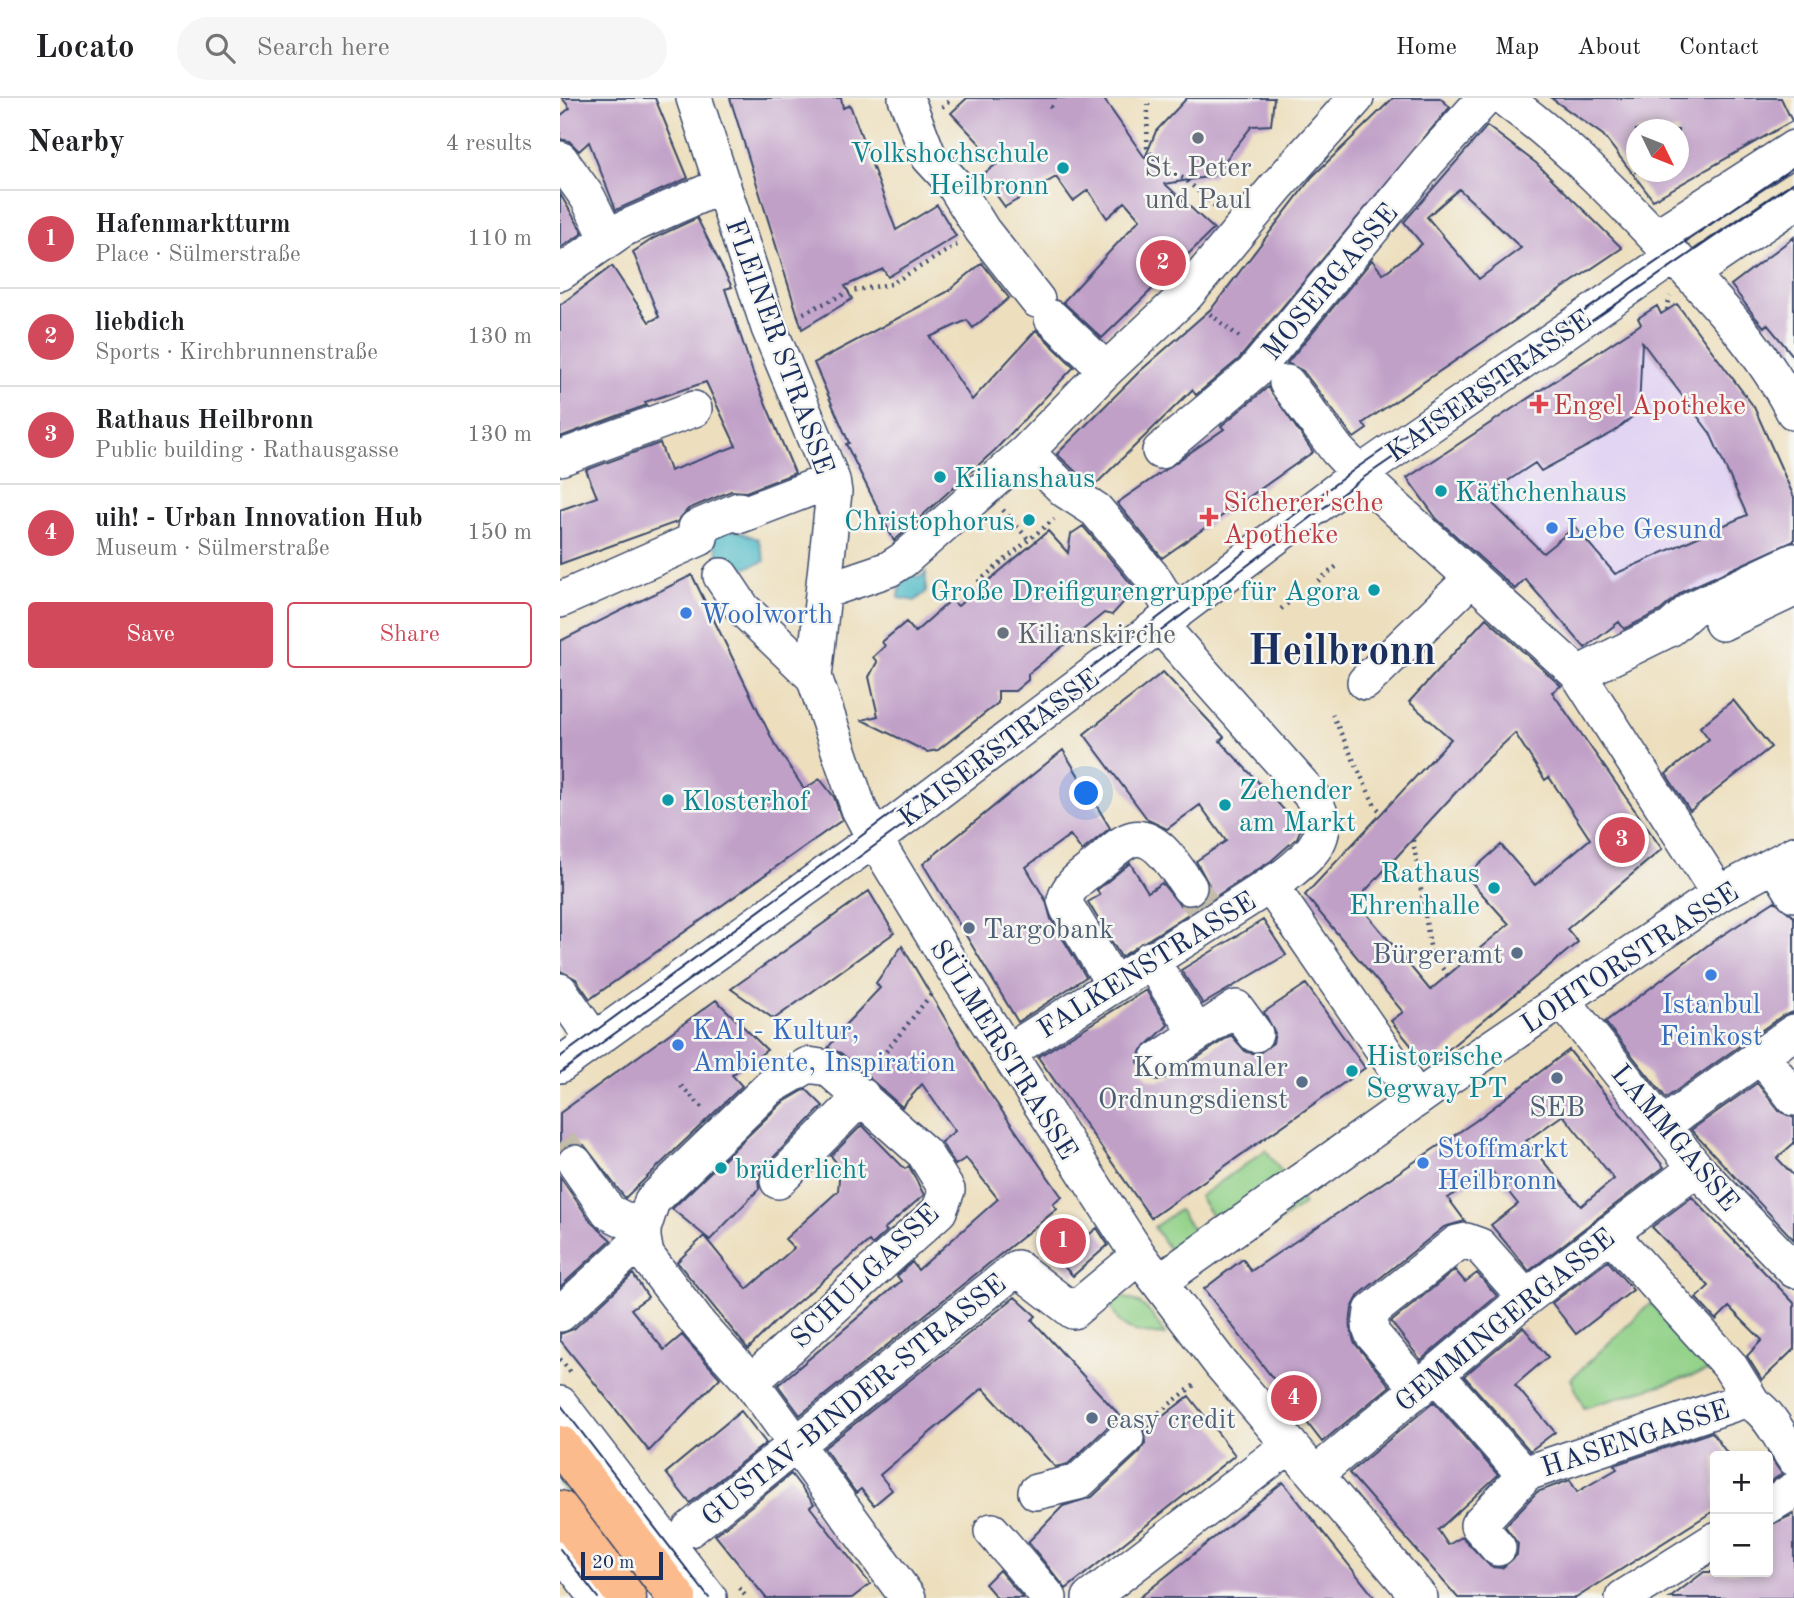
<!DOCTYPE html>
<html lang="en">
<head>
<meta charset="utf-8">
<style>
	:root { --surface:#fff; --page:#f6f6f6; --text:#202124; --muted:#757577; --line:#e0e0e0; --accent:#d1495b }
	body { margin:0; font-family:"Old Standard TT",serif; background:var(--page); color:var(--text) }
	.controls { position:absolute; right:21px; bottom:21px; display:grid; overflow:hidden; border-radius:7px; box-shadow:0 4px 10px #0003 }
	.controls button { width:63px; height:63px; display:grid; place-items:center; padding:0; border:0; border-bottom:2px solid var(--line); background:var(--surface); color:var(--text); font:35px sans-serif }
	.compass { position:absolute; left:1066px; top:21px; width:63px; height:63px; border-radius:50%; background:var(--surface); box-shadow:0 4px 10px #0003; rotate:133deg }
	.scale { position:absolute; left:21px; bottom:18px; width:82px; box-sizing:border-box; padding-left:7px; border:4px solid #1b2f5e; border-top:0; font-size:19px; line-height:24px; white-space:nowrap; color:#1b2f5e; -webkit-text-stroke:5px #f6f6f2; paint-order:stroke }
	.you { position:absolute; left:527px; top:696px; width:24px; height:24px; margin:-18px; border:5px solid #fff; border-radius:50%; background:#1a73e8; box-shadow:0 0 0 10px #1a73e833 }
	.badge { display:grid; place-items:center; width:46px; height:46px; border-radius:50%; background:var(--accent); color:#fff; font-size:23px; font-weight:700 }
	.pin { position:absolute; translate:-50% -50%; border:4px solid #fff; box-shadow:0 2px 7px #0006 }
	.list { margin:0; padding:0; list-style:none }
	h2 { display:flex; justify-content:space-between; align-items:center; height:91px; margin:0; padding:0 28px; font-size:30px }
	h2 small { font-size:23px; font-weight:400; color:var(--muted) }
	.list li { display:grid; grid-template-columns:46px 1fr auto; gap:21px; align-items:center; box-sizing:border-box; height:98px; padding:0 28px; border-top:2px solid var(--line) }
	.list b { display:block; font-size:26px; white-space:nowrap }
	.list p { margin:0; font-size:23px; white-space:nowrap; color:var(--muted) }
	.list em { font-size:23px; font-style:normal; color:var(--muted) }
	.actions { display:flex; gap:14px; padding:21px 28px }
	.actions a { flex:1; padding:16px 0; border:2px solid var(--accent); border-radius:7px; text-align:center; font-size:24px; color:var(--accent) }
	.actions .main { background:var(--accent); color:#fff }
	.icon { flex:none; width:38px; height:38px; fill:none; stroke:currentColor; stroke-width:2; stroke-linecap:round; stroke-linejoin:round }
	.map { position:relative; flex:none; width:1234px; height:1500px; overflow:hidden }
	header { display:flex; align-items:center; gap:42px; box-sizing:border-box; height:98px; padding:0 35px; background:var(--surface); border-bottom:2px solid var(--line) }
	header strong { font-size:33px }
	nav { display:flex; gap:38px; margin-inline-start:auto; font-size:24px }
	.search { width:490px; height:63px; background:var(--page); display:flex; align-items:center; gap:18px; box-sizing:border-box; padding:0 24px; border-radius:38px; color:var(--muted); font-size:26px }
	main { display:flex }
	aside { flex:1; background:var(--surface) }
	.map>svg:first-child { display:block }
	.built { fill:#e2d4f3 }
	.green { fill:#92d188; stroke:#568073; stroke-width:2 }
	.water { fill:#4dbac6; stroke:#347492; stroke-width:2 }
	.building { fill:#c1a0c8; fill-rule:evenodd }
	.lines { fill:none; stroke-linecap:round; stroke-linejoin:round }
	.minor-tunnel { stroke:#c3bcaa; stroke-width:35; stroke-dasharray:35 18; stroke-linecap:butt }
	.minor-casing { stroke:#3a496c; stroke-width:38 }
	.major-casing { stroke:#3a496c; stroke-width:41 }
	.path { stroke:#3a496c; stroke-width:4.5; stroke-dasharray:2 5; stroke-linecap:butt }
	.minor { stroke:#fff; stroke-width:35 }
	.major { stroke:#fbbb8d; stroke-width:38 }
	.tram { stroke:#1b2f5e; stroke-width:2 }
	.worship-dot { fill:#6b7280; stroke:#f6f6f2; stroke-width:2.5 }
	.culture-dot { fill:#0f9aa8; stroke:#f6f6f2; stroke-width:2.5 }
	.health-dot { fill:#e0444e; stroke:#f6f6f2; stroke-width:2.5 }
	.shop-dot { fill:#3f7fe0; stroke:#f6f6f2; stroke-width:2.5 }
	.service-dot { fill:#5c6f8a; stroke:#f6f6f2; stroke-width:2.5 }
	.labels { text-anchor:middle; stroke-width:5; stroke-linejoin:round; paint-order:stroke }
	.culture-label { font-size:28px; fill:#0d838f; stroke:#f6f6f2; text-anchor:start }
	.worship-label { font-size:28px; fill:#5b616d; stroke:#f6f6f2 }
	.street-label { font-size:28px; fill:#1b2f5e; stroke:#f6f6f2 }
	.health-label { font-size:28px; fill:#be3a42; stroke:#f6f6f2; text-anchor:start }
	.shop-label { font-size:28px; fill:#366cbe; stroke:#f6f6f2; text-anchor:start }
	.service-label { font-size:28px; fill:#4e5e75; stroke:#f6f6f2; text-anchor:start }
	.town-label { font-size:42px; font-weight:bold; fill:#1b2f5e; stroke:#f6f6f2 }
</style>
</head>
<body>
<header>
<strong>Locato</strong>
<div class="search"><svg class="icon" aria-label="search" viewBox="0 0 24 24"><circle cx="10" cy="10" r="6"/><path d="M15 15l6 6"/></svg>Search here</div>
<nav><a>Home</a><a>Map</a><a>About</a><a>Contact</a></nav>
</header>
<main>
<aside>
<h2>Nearby<small>4 results</small></h2>
<ul class="list">
<li><span class="badge">1</span><div><b>Hafenmarktturm</b><p>Place · Sülmerstraße</p></div><em>110 m</em></li>
<li><span class="badge">2</span><div><b>liebdich</b><p>Sports · Kirchbrunnenstraße</p></div><em>130 m</em></li>
<li><span class="badge">3</span><div><b>Rathaus Heilbronn</b><p>Public building · Rathausgasse</p></div><em>130 m</em></li>
<li><span class="badge">4</span><div><b>uih! - Urban Innovation Hub</b><p>Museum · Sülmerstraße</p></div><em>150 m</em></li>
</ul>
<div class="actions"><a class="main">Save</a><a>Share</a></div>
</aside>
<div class="map">
<svg width="1234" height="1500" viewBox="0 0 1234 1500">
	<rect width="100%" height="100%" fill="#f6f6f2"/>
	<filter id="ink" filterUnits="userSpaceOnUse"><feTurbulence type="fractalNoise" baseFrequency=".0143" numOctaves="2"/><feDisplacementMap in="SourceGraphic" scale="14" xChannelSelector="R" yChannelSelector="G"/><feConvolveMatrix kernelMatrix="1 2 1 2 8 2 1 2 1" color-interpolation-filters="sRGB"/></filter>
	<filter id="wash" filterUnits="userSpaceOnUse"><feTurbulence type="fractalNoise" baseFrequency=".00686" numOctaves="4" result="noise"/><feDisplacementMap in="SourceGraphic" scale="28" xChannelSelector="R" yChannelSelector="G"/><feGaussianBlur stdDeviation="1.57" result="paint"/><feColorMatrix in="noise" values="0 0 0 0 0 0 0 0 0 0 0 0 0 0 0 0 0 1.4 0 .05"/><feComposite in="paint" operator="in"/></filter>
	<g filter="url(#wash)">
		<rect width="100%" height="100%" fill="#eddfbd"/>
		<!-- built -->
		<path class="built" d="M1117,206L1194,309L1234,399V453L1065,532L1058,525L1026,552L986,506L991,500L971,479L945,499L886,433L847,380L1082,227L1078,220L1097,208L1101,215Z"/>
		<!-- green -->
		<path class="green" d="M706,1052L744,1106L716,1126L698,1100L658,1127L639,1099Z
			M619,1112L640,1142L615,1160L594,1129Z
			M547,1197C583,1201 586,1207 605,1237C568,1234 559,1234 547,1197Z
			M1091,1205L1158,1270L1024,1310L1011,1281Z
			M0,1371L99,1500H86L0,1387Z"/>
		<!-- water -->
		<path class="water" d="M161,427L198,441L205,463L175,474L171,463L158,457L156,448L146,435Z
			M366,474V494L355,503L339,500L340,488L351,475L359,480Z"/>
		<g id="blocks">
			<!-- building -->
			<path class="building" d="M2,0H95L128,80L56,112L29,44L19,53L9,43L0,41V18L10,10Z
				M170,0H281L283,10L290,7L336,132L377,107L396,138L328,179L323,171L285,188L292,201L242,231Z
				M407,0H543L585,60L596,33L627,0H714L711,27L692,28L653,78L605,86L654,131L542,240L503,204L580,121L565,104L547,120L528,92L513,103L496,79L445,109L422,77L438,65L391,15Z
				M833,0H880L890,9L679,261L636,297L632,292L535,387L518,376L497,356L579,274L652,210L752,79Z
				M991,0H1221L1232,23L1093,102L1043,37ZM1076,32H1118V74H1076Z
				M927,28L976,65L1062,150L803,325L807,331L794,340L743,273L727,265L812,162L823,176L862,146L844,124ZM899,91L961,150L919,181L867,119Z
				M0,96L23,135L0,150Z
				M137,120L172,189L165,191L194,278L235,375L186,394L171,393L128,411L117,424L0,466V412L37,399L26,372L100,345L110,373L176,348L146,284L85,304L87,307L0,339V207L52,168L89,224L99,219L73,154L94,140Z
				M1234,139V259L1207,226L1204,229L1196,220L1171,187Z
				M422,165L449,200L413,230L407,222L370,239L412,302L476,232L514,269L435,352L334,443L286,346L289,345L254,265L387,194Z
				M1117,206L1194,309L1234,399V443L1123,493L1100,513L1064,531L1059,524L1025,550L965,481L955,491L877,421L847,380L1081,226L1078,220L1097,208L1101,216ZM1082,244L1150,335L1187,417L1055,476L1015,429L983,455L925,398L975,365L981,373L1054,334L1079,313Z
				M708,289L753,354L602,460L557,405L664,331L661,328Z
				M523,428L573,488L572,495L552,517L544,515L468,576V582L455,593H438V605L378,652L367,654L302,622L318,618L309,579L317,564L313,559L325,548L322,544L346,524L355,534L391,502L398,508L488,433L508,455L511,436Z
				M132,477L214,645L244,691L260,681L274,699L282,722L30,901L16,881L0,873V543Z
				M926,520L1001,588L992,594L1102,751L1007,831L1018,844L868,968L831,923L843,914L745,797L891,641L849,604ZM955,635L985,682L989,679L1030,741L975,787L941,747L906,778L949,826L870,892L796,803L920,668Z
				M603,574L664,639L660,643L741,730L737,740L711,763L561,859L528,804L540,797L537,792L570,765L588,794L602,785L620,807L630,809L640,806L647,797L649,787L636,763L666,743L640,707L607,731L588,722L524,636Z
				M1173,602L1211,649L1130,713L1106,676L1149,641L1140,629Z
				M503,652L550,730L522,753L510,737L466,769L486,803L491,821L526,879L458,924L363,766Z
				M309,793L334,835L214,921L171,891Z
				M1215,803L1234,819V914L1222,918L1106,1000L1045,924L1152,844Z
				M703,822L726,857L643,906L621,872Z
				M342,848L428,993L502,1099L493,1106L497,1111L240,1317L218,1287L341,1183L337,1178L352,1164L358,1172L438,1101L406,1060L395,1067L381,1044L395,1033L362,986L342,1009L281,955L268,950L286,926L320,890L316,885Z
				M746,886L805,970L591,1120L478,959L586,892L608,927L580,954L578,964L589,980L599,982L609,979L671,937L686,954L698,956L713,945L715,935L704,914Z
				M156,902L207,952L172,977L182,988L65,1100L24,1047L13,1045L0,1053V1015Z
				M1009,952L1104,1069L969,1173L931,1127L958,1106L931,1072L888,1100L905,1123L884,1129L799,1197L792,1210L790,1227L794,1244L830,1288L762,1344L644,1191L683,1161L691,1173L914,1024ZM1003,1017L1054,1081L1021,1108L966,1043Z
				M1197,985L1219,1013L1234,1020V1045L1217,1060L1234,1078V1142L1131,1032Z
				M246,991L263,1008L204,1069L198,1079L199,1091L150,1142L112,1111L222,1005Z
				M302,1027L345,1071L349,1068L364,1097L324,1131L327,1133L312,1147L309,1143L218,1221L188,1251L117,1164L144,1138L187,1191L234,1150L225,1141L278,1093L280,1069L271,1058Z
				M0,1079L32,1125L51,1142L0,1189Z
				M1132,1099L1234,1205V1251L1202,1282L1187,1258L1202,1242L1169,1209L1156,1222L1136,1200L1149,1188L1092,1129Z
				M537,1130L548,1147L513,1178L498,1162Z
				M1048,1163L1073,1192L1016,1236L992,1205Z
				M895,1172L905,1184L917,1175L937,1198L861,1262L831,1224Z
				M73,1176L88,1199L71,1211L104,1252L122,1237L160,1280L89,1353L0,1242V1236L14,1231Z
				M455,1199L476,1218L472,1222L562,1320L552,1325L508,1366L495,1369L423,1290L320,1377L332,1392L314,1407L301,1391L296,1395L264,1350Z
				M963,1229L988,1259L955,1287L995,1334L970,1353L904,1278Z
				M629,1298L675,1357L506,1491L468,1444L503,1408L532,1399L580,1354L585,1345L584,1333Z
				M874,1304L938,1377L878,1432L888,1447L902,1439L931,1469L942,1470L957,1457L958,1446L945,1428L977,1394L1010,1382L1017,1394L1057,1371L1054,1367L1152,1334L1169,1358H1155V1412L1016,1500H898L789,1375Z
				M181,1313L206,1345L130,1405L106,1375Z
				M1208,1356L1222,1376L1208,1385Z
				M231,1376L254,1406L250,1409L310,1486L292,1500H206L155,1437Z
				M723,1384L815,1500H579L604,1480Z
				M1234,1416V1500H1110L1144,1474H1208V1428Z
				M439,1472L463,1500H437L425,1486Z"/>
		</g>
	</g>
	<g filter="url(#ink)">
		<use href="#blocks" fill-opacity="0" stroke="#3a496c" stroke-width="2"/>
		<g class="lines">
			<!-- minor-tunnel -->
			<path class="minor-tunnel" d="M629,789L643,808
				M0,1045L15,1065"/>
			<!-- minor casing -->
			<g class="minor-casing">
				<path id="minor" d="M134,0L209,230L272,382L274,394L254,579L299,711L317,745L393,870L579,1158L661,1266L860,1500
					M346,0L369,59L393,85L422,132L477,202
					M944,0C1006,45 1057,98 1109,153C1156,203 1203,253 1234,314
					M0,61L28,100L48,141
					M1096,139L1234,50
					M0,175L63,131L163,87
					M1130,176L1234,105
					M492,220L546,272
					M727,285L777,352L811,388L1018,576L1159,796
					M600,353L693,275L868,63L925,0
					M466,354L505,392L536,412L593,480L615,516
					M0,360L134,311
					M161,478L183,511L254,579
					M264,493L329,471L343,462L466,354L546,272L626,197L717,88L796,0
					M0,502L140,440L136,430L179,412L181,417L272,382
					M1162,525L1234,491
					M1018,576L1111,530L1132,511L1234,463
					M805,584L912,480
					M1215,766L1234,796
					M710,787L857,1001
					M590,861L637,935
					M553,885L508,811L505,802C509,785 525,777 538,766C548,758 560,744 573,741C597,736 618,773 629,789
					M0,893L34,942
					M1002,902L1136,1070L1234,1172
					M447,955L726,777C756,753 775,734 751,697L600,527
					M1201,957L1234,1000
					M598,962L676,910L695,936
					M0,967L331,729L799,376L1114,158
					M1103,1027L1234,934
					M15,1065L49,1114L83,1131
					M218,1083L302,998
					M1050,1135L1169,1267L1192,1304
					M599,1184L875,988L1159,796L1234,756
					M0,1216L83,1140
					M876,1276L960,1372L967,1375L1182,1303C1206,1304 1221,1342 1234,1360
					M191,1284L379,1113L387,1092L364,1055L268,970L248,967L210,989L92,1103L83,1131V1140L86,1157L140,1228L191,1284L348,1500
					M859,1291L813,1237L810,1229L812,1213L897,1145L906,1143L920,1148L966,1200
					M0,1306L149,1500
					M756,1376L966,1200L1136,1070
					M476,1394L518,1384L566,1340
					M1208,1408L1234,1392
					M130,1431L457,1170L513,1213L579,1158
					M432,1433L489,1500
					M938,1450L918,1427L967,1375
					M0,1451L38,1500
					M530,1500L730,1347
					M1063,1500L1155,1442"/>
			</g>
			<!-- major casing -->
			<g class="major-casing">
				<path id="major" d="M0,1347L117,1500
					M0,1412L67,1500"/>
			</g>
			<!-- path -->
			<path class="path" d="M588,6L587,49L595,64L602,71L625,81L659,112
				M490,8L494,13
				M382,9L392,0
				M1107,212L1110,198
				M650,216L682,241
				M237,218L291,193L331,186L397,147
				M443,412L469,442
				M758,483L778,467
				M418,484L494,421
				M721,511L739,496
				M772,616L815,708L822,715
				M853,742L871,854L888,878
				M313,970L373,894
				M121,988L145,1012
				M0,1261L12,1276
				M588,1323L637,1285
				M179,1490L187,1500"/>
			<!-- minor -->
			<use href="#minor" class="minor"/>
			<!-- major -->
			<use href="#major" class="major"/>
			<!-- tram -->
			<path class="tram" d="M0,959L575,537L795,371L1234,69
				M0,975L371,707L803,380L1234,84
				M0,1306L149,1500
				M0,1451L38,1500"/>
		</g>
	</g>
	<!-- markers -->
	<g class="worship-dot">
		<circle cx="638" cy="40" r="7"/>
		<circle cx="443" cy="535" r="7"/>
	</g>
	<g class="culture-dot">
		<circle cx="503" cy="70" r="7"/>
		<circle cx="380" cy="379" r="7"/>
		<circle cx="881" cy="393" r="7"/>
		<circle cx="469" cy="422" r="7"/>
		<circle cx="814" cy="492" r="7"/>
		<circle cx="108" cy="702" r="7"/>
		<circle cx="665" cy="707" r="7"/>
		<circle cx="934" cy="790" r="7"/>
		<circle cx="792" cy="973" r="7"/>
		<circle cx="161" cy="1070" r="7"/>
	</g>
	<g class="health-dot">
		<path d="M975.5 295.5h7v7h7v7h-7v7h-7v-7h-7v-7h7z"/>
		<path d="M645.5 408.5h7v7h7v7h-7v7h-7v-7h-7v-7h7z"/>
	</g>
	<g class="shop-dot">
		<circle cx="992" cy="430" r="7"/>
		<circle cx="126" cy="515" r="7"/>
		<circle cx="1151" cy="877" r="7"/>
		<circle cx="118" cy="947" r="7"/>
		<circle cx="863" cy="1065" r="7"/>
	</g>
	<g class="service-dot">
		<circle cx="409" cy="830" r="7"/>
		<circle cx="957" cy="855" r="7"/>
		<circle cx="997" cy="980" r="7"/>
		<circle cx="742" cy="984" r="7"/>
		<circle cx="532" cy="1320" r="7"/>
	</g>
	<g class="labels">
		<!-- culture labels -->
		<g class="culture-label">
			<text x="489" y="64" text-anchor="end">Volkshochschule<tspan x="489" dy="32">Heilbronn</tspan></text>
			<text x="394" y="389">Kilianshaus</text>
			<text x="895" y="403">Käthchenhaus</text>
			<text x="455" y="432" text-anchor="end">Christophorus</text>
			<text x="800" y="502" text-anchor="end">Große Dreifigurengruppe für Agora</text>
			<text x="679" y="701">Zehender<tspan x="679" dy="32">am Markt</tspan></text>
			<text x="122" y="712">Klosterhof</text>
			<text x="920" y="784" text-anchor="end">Rathaus<tspan x="920" dy="32">Ehrenhalle</tspan></text>
			<text x="806" y="967">Historische<tspan x="806" dy="32">Segway PT</tspan></text>
			<text x="175" y="1080">brüderlicht</text>
		</g>
		<!-- worship labels -->
		<g class="worship-label">
			<text x="638" y="78">St. Peter<tspan x="638" dy="32">und Paul</tspan></text>
			<text x="457" y="545" text-anchor="start">Kilianskirche</text>
		</g>
		<!-- street labels -->
		<g class="street-label">
			<text transform="translate(769 183) rotate(-50)" y="10">MOSERGASSE</text>
			<text transform="translate(221 248) rotate(70)" y="10">FLEINER STRASSE</text>
			<text transform="translate(928 287) rotate(-35)" y="10">KAISERSTRASSE</text>
			<text transform="translate(438 649) rotate(-37)" y="10">KAISERSTRASSE</text>
			<text transform="translate(1069 859) rotate(-33)" y="10">LOHTORSTRASSE</text>
			<text transform="translate(586 866) rotate(-32)" y="10">FALKENSTRASSE</text>
			<text transform="translate(445 951) rotate(58)" y="10">SÜLMERSTRASSE</text>
			<text transform="translate(1116 1039) rotate(50)" y="10">LAMMGASSE</text>
			<text transform="translate(304 1177) rotate(-44)" y="10">SCHULGASSE</text>
			<text transform="translate(944 1221) rotate(-39)" y="10">GEMMINGERGASSE</text>
			<text transform="translate(293 1301) rotate(-39)" y="10">GUSTAV-BINDER-STRASSE</text>
			<text transform="translate(1075 1339) rotate(-18)" y="10">HASENGASSE</text>
		</g>
		<!-- health labels -->
		<g class="health-label">
			<text x="993" y="316">Engel Apotheke</text>
			<text x="663" y="413">Sicherer'sche<tspan x="663" dy="32">Apotheke</tspan></text>
		</g>
		<!-- shop labels -->
		<g class="shop-label">
			<text x="1006" y="440">Lebe Gesund</text>
			<text x="140" y="525">Woolworth</text>
			<text x="1151" y="915" text-anchor="middle">Istanbul<tspan x="1151" dy="32">Feinkost</tspan></text>
			<text x="132" y="941">KAI - Kultur,<tspan x="132" dy="32">Ambiente, Inspiration</tspan></text>
			<text x="877" y="1059">Stoffmarkt<tspan x="877" dy="32">Heilbronn</tspan></text>
		</g>
		<!-- service labels -->
		<g class="service-label">
			<text x="423" y="840">Targobank</text>
			<text x="943" y="865" text-anchor="end">Bürgeramt</text>
			<text x="728" y="978" text-anchor="end">Kommunaler<tspan x="728" dy="32">Ordnungsdienst</tspan></text>
			<text x="997" y="1018" text-anchor="middle">SEB</text>
			<text x="546" y="1330">easy credit</text>
		</g>
		<!-- town labels -->
		<g class="town-label">
			<text x="782" y="566">Heilbronn</text>
		</g>
	</g>
</svg>
<div class="controls">
<button>+</button>
<button>−</button>
</div>
<svg class="compass" viewBox="-18 -18 36 36"><path d="M0-13l5 13h-10z" fill="#e53935"/><path d="M0 13l5-13h-10z" fill="#757577"/></svg>
<div class="scale">20 m</div>
<div class="you"></div>
<div class="pin badge" style="left:503px;top:1143px">1</div>
<div class="pin badge" style="left:603px;top:165px">2</div>
<div class="pin badge" style="left:1062px;top:742px">3</div>
<div class="pin badge" style="left:734px;top:1300px">4</div>
</div>
</main>
</body>
</html>
